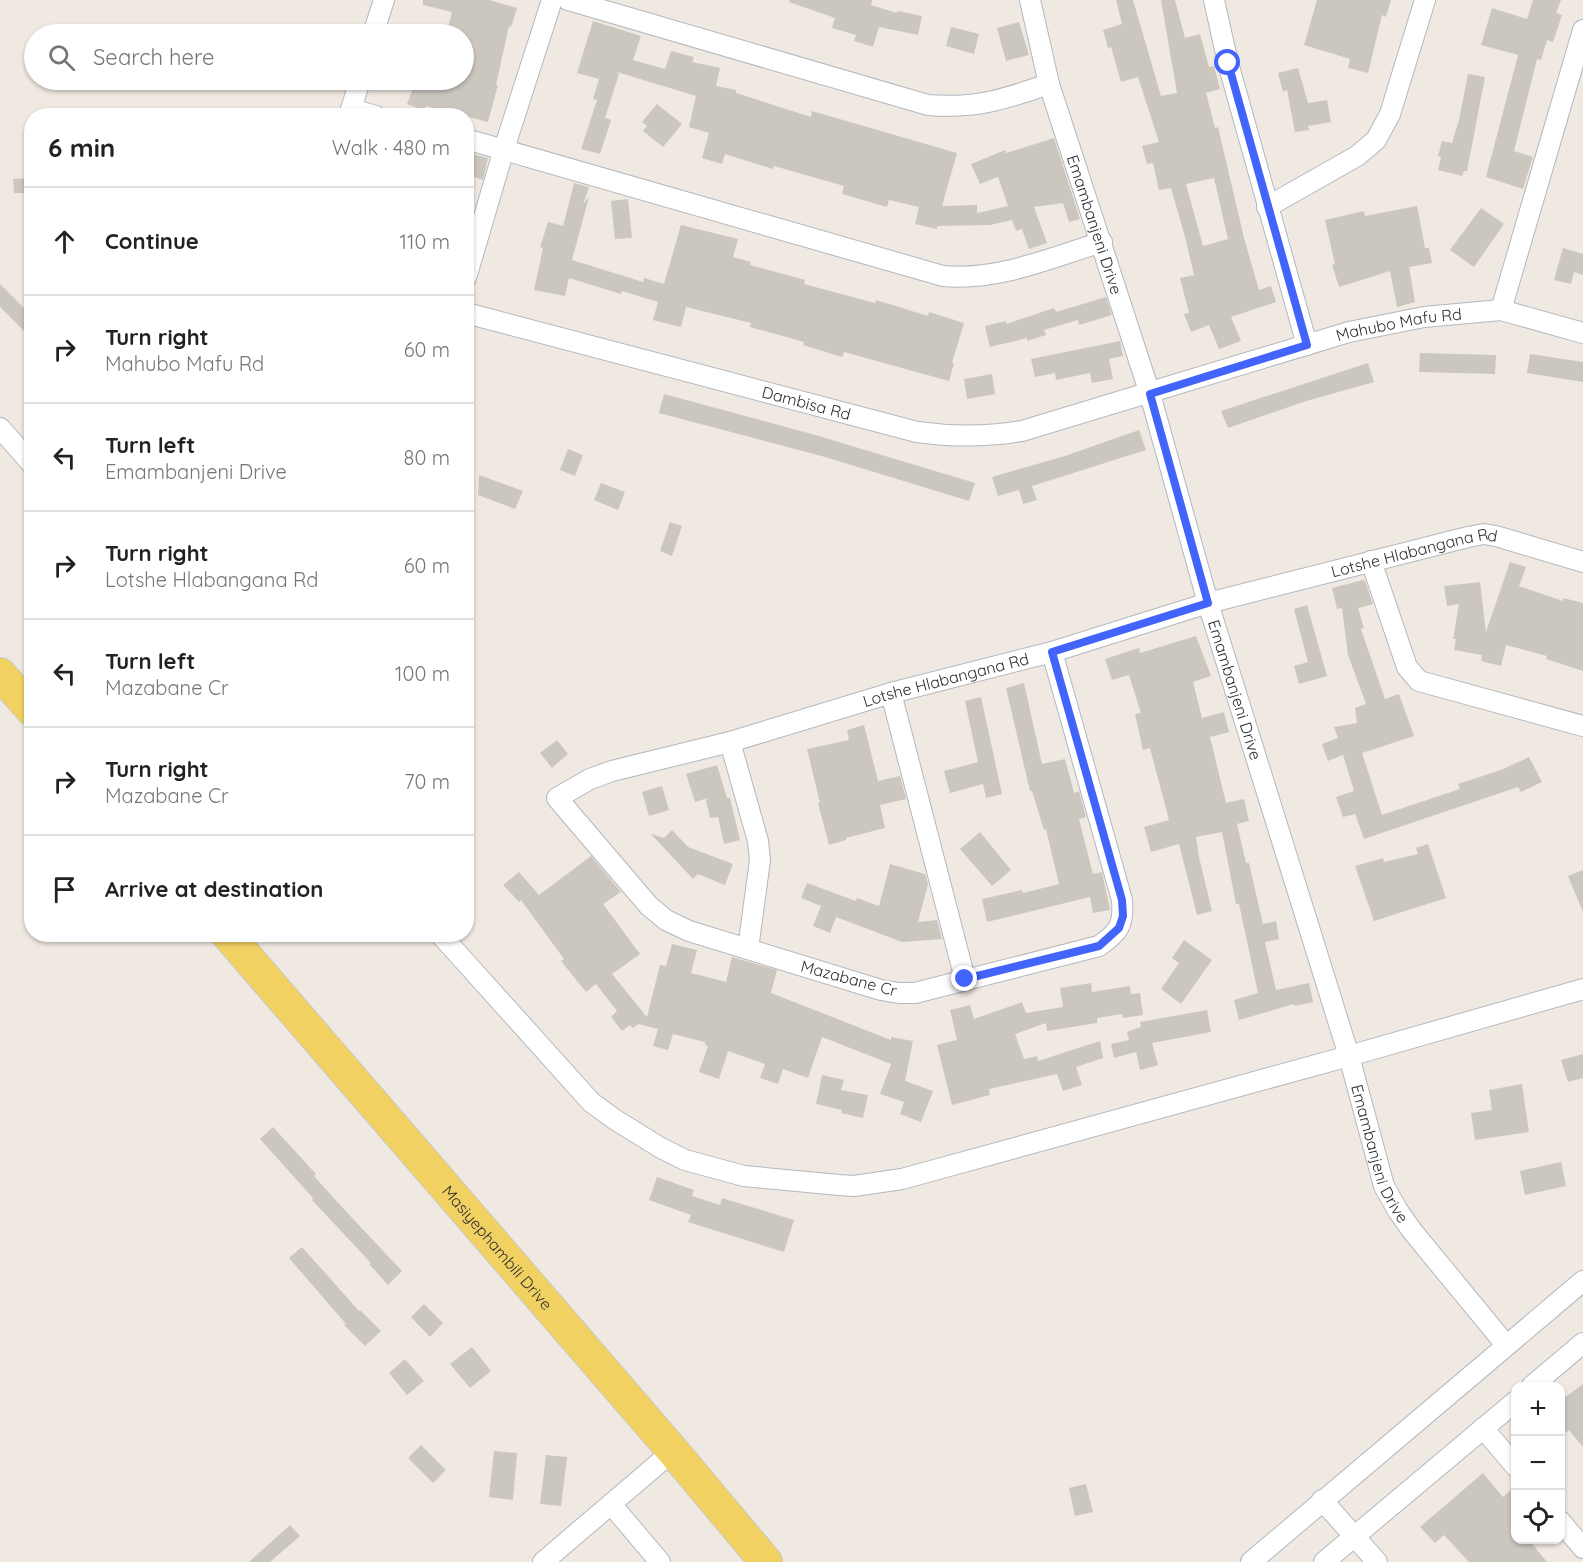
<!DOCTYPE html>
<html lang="en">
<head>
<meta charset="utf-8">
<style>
	:root { --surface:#fff; --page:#f6f6f6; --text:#222; --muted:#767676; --line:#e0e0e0 }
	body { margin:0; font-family:Quicksand,sans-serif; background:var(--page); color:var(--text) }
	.controls { position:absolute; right:18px; bottom:18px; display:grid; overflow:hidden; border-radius:12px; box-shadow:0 2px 4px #0004 }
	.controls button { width:54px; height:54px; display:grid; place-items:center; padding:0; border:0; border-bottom:2px solid var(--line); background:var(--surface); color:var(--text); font:30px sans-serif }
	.stop { position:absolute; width:18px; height:18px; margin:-14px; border:4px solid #4264fb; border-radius:50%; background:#fff }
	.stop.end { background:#4264fb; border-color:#fff; box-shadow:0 2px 6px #0008 }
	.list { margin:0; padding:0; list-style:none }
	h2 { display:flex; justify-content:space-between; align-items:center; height:78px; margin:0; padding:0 24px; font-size:26px }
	h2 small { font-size:20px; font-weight:400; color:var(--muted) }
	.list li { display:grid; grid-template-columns:39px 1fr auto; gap:18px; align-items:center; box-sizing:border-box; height:108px; padding:0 24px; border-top:2px solid var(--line) }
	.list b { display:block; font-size:22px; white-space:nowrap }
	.list p { margin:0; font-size:20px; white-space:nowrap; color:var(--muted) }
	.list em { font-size:20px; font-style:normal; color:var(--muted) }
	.icon { flex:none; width:33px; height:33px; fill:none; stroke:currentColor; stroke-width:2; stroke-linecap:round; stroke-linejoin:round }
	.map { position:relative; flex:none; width:1583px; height:1562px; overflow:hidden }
	.search { position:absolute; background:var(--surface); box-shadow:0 2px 4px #0004; left:24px; top:24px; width:450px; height:66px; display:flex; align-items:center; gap:15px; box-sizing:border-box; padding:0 21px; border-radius:33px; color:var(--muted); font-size:22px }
	.panel { position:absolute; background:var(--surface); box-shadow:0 2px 4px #0004; left:24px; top:108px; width:450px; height:834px; border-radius:24px }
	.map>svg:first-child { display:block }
	.building { fill:#cbc7bf; fill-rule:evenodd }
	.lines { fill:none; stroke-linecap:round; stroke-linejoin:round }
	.street-casing { stroke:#b4b7c1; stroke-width:22 }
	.primary-casing { stroke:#c9c9c9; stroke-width:34 }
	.street { stroke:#fff; stroke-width:20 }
	.primary { stroke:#f2d163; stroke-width:32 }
	.route { stroke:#4264fb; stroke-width:8 }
	.labels { text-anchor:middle; stroke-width:4.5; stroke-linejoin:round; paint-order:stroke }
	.street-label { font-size:16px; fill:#2e2e2e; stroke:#fff }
</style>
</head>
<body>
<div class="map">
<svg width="1583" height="1562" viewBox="0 0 1583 1562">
	<rect width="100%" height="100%" fill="#efe9e1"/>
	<!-- building -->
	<path class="building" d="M423,0H489L517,8L511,27L509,26L496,85H498L488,122L426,106L424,110L407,104L416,80H464V34H446L452,12L423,5Z
		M790,0H872L871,5L897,13L898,11L922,16L918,35L879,27L873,47L854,41L856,35L832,28L835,18L789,2Z
		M1116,0H1133L1161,96L1177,93L1161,0H1175L1185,38L1200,34L1209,67L1214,66L1220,89L1206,93L1215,128L1218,127L1244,238L1259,290L1271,286L1276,302L1231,317L1241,341L1219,349L1209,325L1191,332L1184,314L1189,313L1180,278L1194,275L1185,237L1171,188L1159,190L1153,163L1147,164L1142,146L1159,142L1138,77L1121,82L1111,47L1108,48L1103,30L1122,24ZM1214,178L1228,239L1203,246L1186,184Z
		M1317,0H1391L1386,17L1382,15L1368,73L1348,68L1350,59L1304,45Z
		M1533,0H1561L1556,13L1562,15L1553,42L1547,40L1541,60L1537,59L1514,151L1533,157L1523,189L1486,177L1518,55L1481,45L1492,8L1527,19Z
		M593,21L641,36L633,60L665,69L671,51L694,57L692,62L720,68L716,86L736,90V93L811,117L812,111L957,153L942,206L977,205V213L1008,206L998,177L980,184L971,164L1005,150L1006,153L1054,138L1080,219L1069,222L1063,203L1034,207L1047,243L1029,249L1022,229L1016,231L1012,220L990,225L937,226V229L915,224L919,207L889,200L887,207L842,194L844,186L774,166L773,169L725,154L722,164L702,158L709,133L689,127L696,96L617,72L619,74L605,118L611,120L600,154L581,149L597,100L593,99L599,79L577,73Z
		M1019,22L1029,55L1006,61L997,28Z
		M951,27L979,34L974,54L946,46Z
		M1298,68L1308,103L1327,100L1331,122L1308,126L1309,130L1295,132L1287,90L1283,92L1278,73Z
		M1468,74L1485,77L1467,171H1464L1462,176L1438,170L1441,157L1438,156L1442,141L1452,143L1459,120Z
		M657,104L682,124L663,147L643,131L647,126L642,122Z
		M466,152L488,158L483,180L466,174Z
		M32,178V193H14L13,179Z
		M574,183L589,187L583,204L589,197L572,260L643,282L644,278L664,284L681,225L738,239L733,257L751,262L750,265L805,280L804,284L875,303L876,300L928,316L929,312L964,323L952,363H954L949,381L844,352L842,357L803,345L804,342L750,327L751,323L686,307L681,327L653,320L658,302L622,291L621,294L569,278L565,296L534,290L543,248L540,247L548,222L563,226Z
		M628,199L632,238L615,239L611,201Z
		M1417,206L1425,248H1429L1432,263L1409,267L1415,302L1397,307L1390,271L1339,287L1332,265L1335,264L1325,220L1364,211L1365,216Z
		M1481,208L1504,224L1474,267L1450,250Z
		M1563,248L1583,254V275L1574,272L1571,284L1554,280Z
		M0,284L32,316V339L0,307Z
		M1106,297L1112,315L1079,325L1078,320L1044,330L1046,335L1027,341V338L990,347L985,326L1006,321V324L1054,308L1056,312Z
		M1120,341L1123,356L1109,359L1113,379L1092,383L1090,373L1056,380L1055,373L1035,377L1031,359Z
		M1420,353L1496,355L1495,374L1419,372Z
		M1530,354L1583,362V382L1527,373Z
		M1368,363L1374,382L1303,402L1228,428L1221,411Z
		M992,374L995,394L967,399L964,379Z
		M664,394L812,434L975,483L969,501L825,457L659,413Z
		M1139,430L1146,450L1032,486L1037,500L1023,504L1019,490L998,496L992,477L1065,456Z
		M568,449L583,455L575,476L560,470Z
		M479,475L523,491L515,509L478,495Z
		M601,483L625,492L618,510L594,500Z
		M670,522L682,526L672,556L660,551Z
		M1510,562L1526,567L1519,586L1563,601V598L1583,603V671L1546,659L1547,656L1506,645L1501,666L1481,661L1482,655L1454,650L1456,639H1453L1459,604L1447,606L1444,586L1480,582L1486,632Z
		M1363,580L1365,581L1373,604L1358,608L1364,628L1361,629L1385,699L1399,694L1414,736L1362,753L1382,815L1460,789L1458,784L1501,770L1529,757L1542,782L1521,792L1518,787L1364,839L1355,814L1343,817L1336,797L1354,791L1343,755L1328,761L1322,744L1338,738L1334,727L1357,723L1355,708L1366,704L1348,655L1342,608L1337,609L1332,588Z
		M1307,605L1327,676L1299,684L1294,666L1308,662L1294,609Z
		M1196,636L1211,676L1193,682L1202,718L1224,712L1229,732L1210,737L1226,803L1244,799L1249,821L1237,824L1246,863H1249L1263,924L1276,921L1279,939L1265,942L1276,990L1309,983L1313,1002L1295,1006L1294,1004L1239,1020L1234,1000L1258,993L1239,904H1236L1222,832L1196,837L1199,857L1212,911L1197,915L1179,844L1151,852L1144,827L1169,820L1150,748L1143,750L1135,714L1141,713L1129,675L1112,680L1105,659L1139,648L1140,653Z
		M1024,683L1042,764L1065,759L1074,793L1079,791L1086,817L1079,819L1093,874L1102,872L1110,910L1093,913L1090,897L987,922L982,899L1022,890L1023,893L1059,884L1046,829L1044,830L1032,791H1030L1006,688Z
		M981,697L1002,794L986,798L983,784L950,793L944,771L978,762L965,701Z
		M864,725L878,781L900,776L906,799L880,805L885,828L846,838V840L829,845L818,803H820L807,749L849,740L847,730Z
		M557,740L568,754L552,768L540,753Z
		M717,765L727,798H730L740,840L724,844L718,817L710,818L706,800L708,798L695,802L686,774Z
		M662,786L669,810L649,816L642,792Z
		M672,830L688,847L733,864L725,885L698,874L693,879L651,834L664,838Z
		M980,832L1011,870L992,886L960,849Z
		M1428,844L1446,898L1374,921L1355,866L1383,858L1384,862L1418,854L1416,848Z
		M591,856L621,892L603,904L640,954L612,974L647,1017L660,965L666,966L672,944L697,950L691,973L726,982L732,957L777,970L771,993L891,1040V1037L913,1041L905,1081L933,1091L921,1122L900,1114L904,1102L880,1094L891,1064L822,1037L808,1078L783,1069L778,1084L760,1078L765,1064L728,1051L719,1079L699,1072L708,1046L705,1045V1042L673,1034L668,1050L653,1046L658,1029L638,1024L633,1028L630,1025L622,1031L611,1017L617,1011L596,984L586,992L561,961L564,959L521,900L519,902L503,885L519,872L539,895Z
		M890,864L925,874L928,884L918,922L937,920L942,939L902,942L836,917L830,933L813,926L821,906L801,898L807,883L856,901L857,898L879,906Z
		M1583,870V912L1568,876Z
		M1184,940L1212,960L1181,1004L1161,989L1179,963L1172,958Z
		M1091,983L1092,992L1130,986L1131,994L1140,993L1143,1015L1123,1018L1122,1014L1097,1018V1023L1047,1031L1046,1023L1015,1034L1024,1059L1037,1056L1038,1061L1100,1041L1103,1058L1076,1067L1082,1085L1063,1091L1057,1074L989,1089L990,1095L952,1105L937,1045L957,1040L950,1010L970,1005L974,1019L1022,1002L1026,1013L1063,1007L1060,988Z
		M1207,1010L1211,1032L1152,1043L1158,1065L1140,1070L1136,1052L1114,1058L1111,1044L1129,1040L1127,1032L1141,1027L1140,1022Z
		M1583,1054V1078L1568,1082L1561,1060Z
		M822,1075L844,1080L841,1090L868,1095L863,1118L841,1113L842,1110L816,1104Z
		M1522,1084L1529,1132L1475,1140L1471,1113L1492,1110L1489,1090Z
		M273,1127L316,1174L314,1176L340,1205L402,1271L388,1285L369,1264L371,1263L312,1200L313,1198L260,1139Z
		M1561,1162L1566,1186L1525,1195L1520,1171Z
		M657,1177L694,1190L692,1196L720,1205L722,1198L794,1220L784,1252L688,1222L691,1215L649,1200Z
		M302,1247L359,1311L360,1310L381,1331L365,1346L344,1325L346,1324L289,1258Z
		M424,1304L443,1323L430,1337L411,1317Z
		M472,1347L491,1371L470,1388L450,1364Z
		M405,1359L424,1381L407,1395L389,1373Z
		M1583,1384V1447L1569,1430L1560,1437V1401Z
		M421,1445L446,1470L433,1483L408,1458Z
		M494,1451L517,1453L513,1500L489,1497Z
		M546,1455L567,1457L561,1506L540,1504Z
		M1483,1473L1503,1497L1515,1486V1539H1528L1547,1562H1469L1444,1535L1435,1543L1420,1527Z
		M1086,1484L1093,1512L1075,1516L1069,1488Z
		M290,1525L300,1536L270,1562H249Z"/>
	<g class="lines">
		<!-- street casing -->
		<g class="street-casing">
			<g id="street">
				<path d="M568,0L928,105C976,109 1005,99 1049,84"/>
				<path id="s1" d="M1030,0L1049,84L1150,394L1208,603L1349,1056L1384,1186L1398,1211L1413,1232L1506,1345"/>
				<path d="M1214,0L1228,63L1307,345"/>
				<path d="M373,34L384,0"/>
				<path d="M351,109L376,116"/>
				<path d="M349,116L360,80"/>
				<path d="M466,139L943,276C998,281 1050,258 1102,242"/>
				<path d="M1267,207L1357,156L1376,140L1390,114L1425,0"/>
				<path d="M466,278L504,149L552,0"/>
				<path d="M1501,310L1583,30"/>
				<path id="s2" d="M466,313L917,432C953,437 986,437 1022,431L1349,332L1424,317L1501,310L1583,333"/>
				<path d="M0,428L32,464"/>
				<path d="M1371,561L1407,667L1419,681L1583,726"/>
				<path id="s3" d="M1052,652L1122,900C1124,925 1119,932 1099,946L915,993H899L881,990L689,931L666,920L649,906L557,798L590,779L612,771L730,742L891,693L1052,652L1208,603L1468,537L1484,534L1496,536L1583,562"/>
				<path d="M891,693L965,979"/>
				<path d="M730,742L758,841L760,860L748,949"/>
				<path d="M440,934L591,1102L614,1119L661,1148L685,1160L744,1176L839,1185L854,1186L902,1179L1349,1056L1583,989"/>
				<path d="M1532,1386L1583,1343"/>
				<path d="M1483,1428L1516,1467"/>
				<path d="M1322,1500L1377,1562"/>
				<path d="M611,1504L673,1451"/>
				<path d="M1560,1521L1583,1548"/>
				<path d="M543,1562L611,1504L660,1562"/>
				<path d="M1251,1562L1583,1281"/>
				<path d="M1324,1562L1516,1401"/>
			</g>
		</g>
		<!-- primary casing -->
		<g class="primary-casing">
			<g id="primary">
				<path d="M0,674L32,710"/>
				<path id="s4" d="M227,934L673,1451L766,1562"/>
			</g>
		</g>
		<!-- street -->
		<use href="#street" class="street"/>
		<!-- primary -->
		<use href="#primary" class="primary"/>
	</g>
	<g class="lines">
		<!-- route -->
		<path class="route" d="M965,979L1099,946L1119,928L1123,916L1122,900L1052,652L1208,603L1150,394L1307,345L1228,63"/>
	</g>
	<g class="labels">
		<!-- street labels -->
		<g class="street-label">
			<text dy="6" stroke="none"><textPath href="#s1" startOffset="234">Emambanjeni Drive</textPath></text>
			<text dy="6" stroke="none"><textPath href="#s2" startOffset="964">Mahubo Mafu Rd</textPath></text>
			<text dy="6" stroke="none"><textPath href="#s2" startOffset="352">Dambisa Rd</textPath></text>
			<text dy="6" stroke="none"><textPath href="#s3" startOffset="1821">Lotshe Hlabangana Rd</textPath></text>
			<text dy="6" stroke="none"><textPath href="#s3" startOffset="1335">Lotshe Hlabangana Rd</textPath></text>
			<text dy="6" stroke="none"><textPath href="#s1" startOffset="720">Emambanjeni Drive</textPath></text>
			<text transform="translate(849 978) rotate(15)" y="6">Mazabane Cr</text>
			<text dy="6" stroke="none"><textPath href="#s1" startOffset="1206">Emambanjeni Drive</textPath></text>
			<text dy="6" stroke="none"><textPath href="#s4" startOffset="414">Masiyephambili Drive</textPath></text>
		</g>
	</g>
</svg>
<div class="controls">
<button>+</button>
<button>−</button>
<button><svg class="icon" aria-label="locate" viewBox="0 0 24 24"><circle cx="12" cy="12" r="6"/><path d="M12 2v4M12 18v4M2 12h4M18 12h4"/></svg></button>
</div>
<div class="stop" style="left:1228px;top:63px"></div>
<div class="stop end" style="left:965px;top:979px"></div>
<div class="search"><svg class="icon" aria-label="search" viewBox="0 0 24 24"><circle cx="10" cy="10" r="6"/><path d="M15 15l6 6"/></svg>Search here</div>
<section class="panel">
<h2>6 min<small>Walk · 480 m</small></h2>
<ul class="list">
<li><svg class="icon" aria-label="ahead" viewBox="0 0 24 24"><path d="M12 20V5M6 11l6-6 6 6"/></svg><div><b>Continue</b></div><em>110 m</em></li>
<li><svg class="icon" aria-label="right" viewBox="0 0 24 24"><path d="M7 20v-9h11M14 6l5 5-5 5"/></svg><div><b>Turn right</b><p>Mahubo Mafu Rd</p></div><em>60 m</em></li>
<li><svg class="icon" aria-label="left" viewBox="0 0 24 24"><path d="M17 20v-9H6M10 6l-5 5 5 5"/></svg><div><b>Turn left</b><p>Emambanjeni Drive</p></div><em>80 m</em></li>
<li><svg class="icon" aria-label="right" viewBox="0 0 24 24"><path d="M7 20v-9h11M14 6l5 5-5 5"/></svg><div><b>Turn right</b><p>Lotshe Hlabangana Rd</p></div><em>60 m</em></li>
<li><svg class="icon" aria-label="left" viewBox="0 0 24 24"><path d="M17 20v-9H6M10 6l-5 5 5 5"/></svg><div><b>Turn left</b><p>Mazabane Cr</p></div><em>100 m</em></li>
<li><svg class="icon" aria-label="right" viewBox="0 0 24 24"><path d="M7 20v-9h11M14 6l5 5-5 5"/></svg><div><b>Turn right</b><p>Mazabane Cr</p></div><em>70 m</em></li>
<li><svg class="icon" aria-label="arrive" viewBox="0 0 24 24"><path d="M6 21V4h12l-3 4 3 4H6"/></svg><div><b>Arrive at destination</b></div></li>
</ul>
</section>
</div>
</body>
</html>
